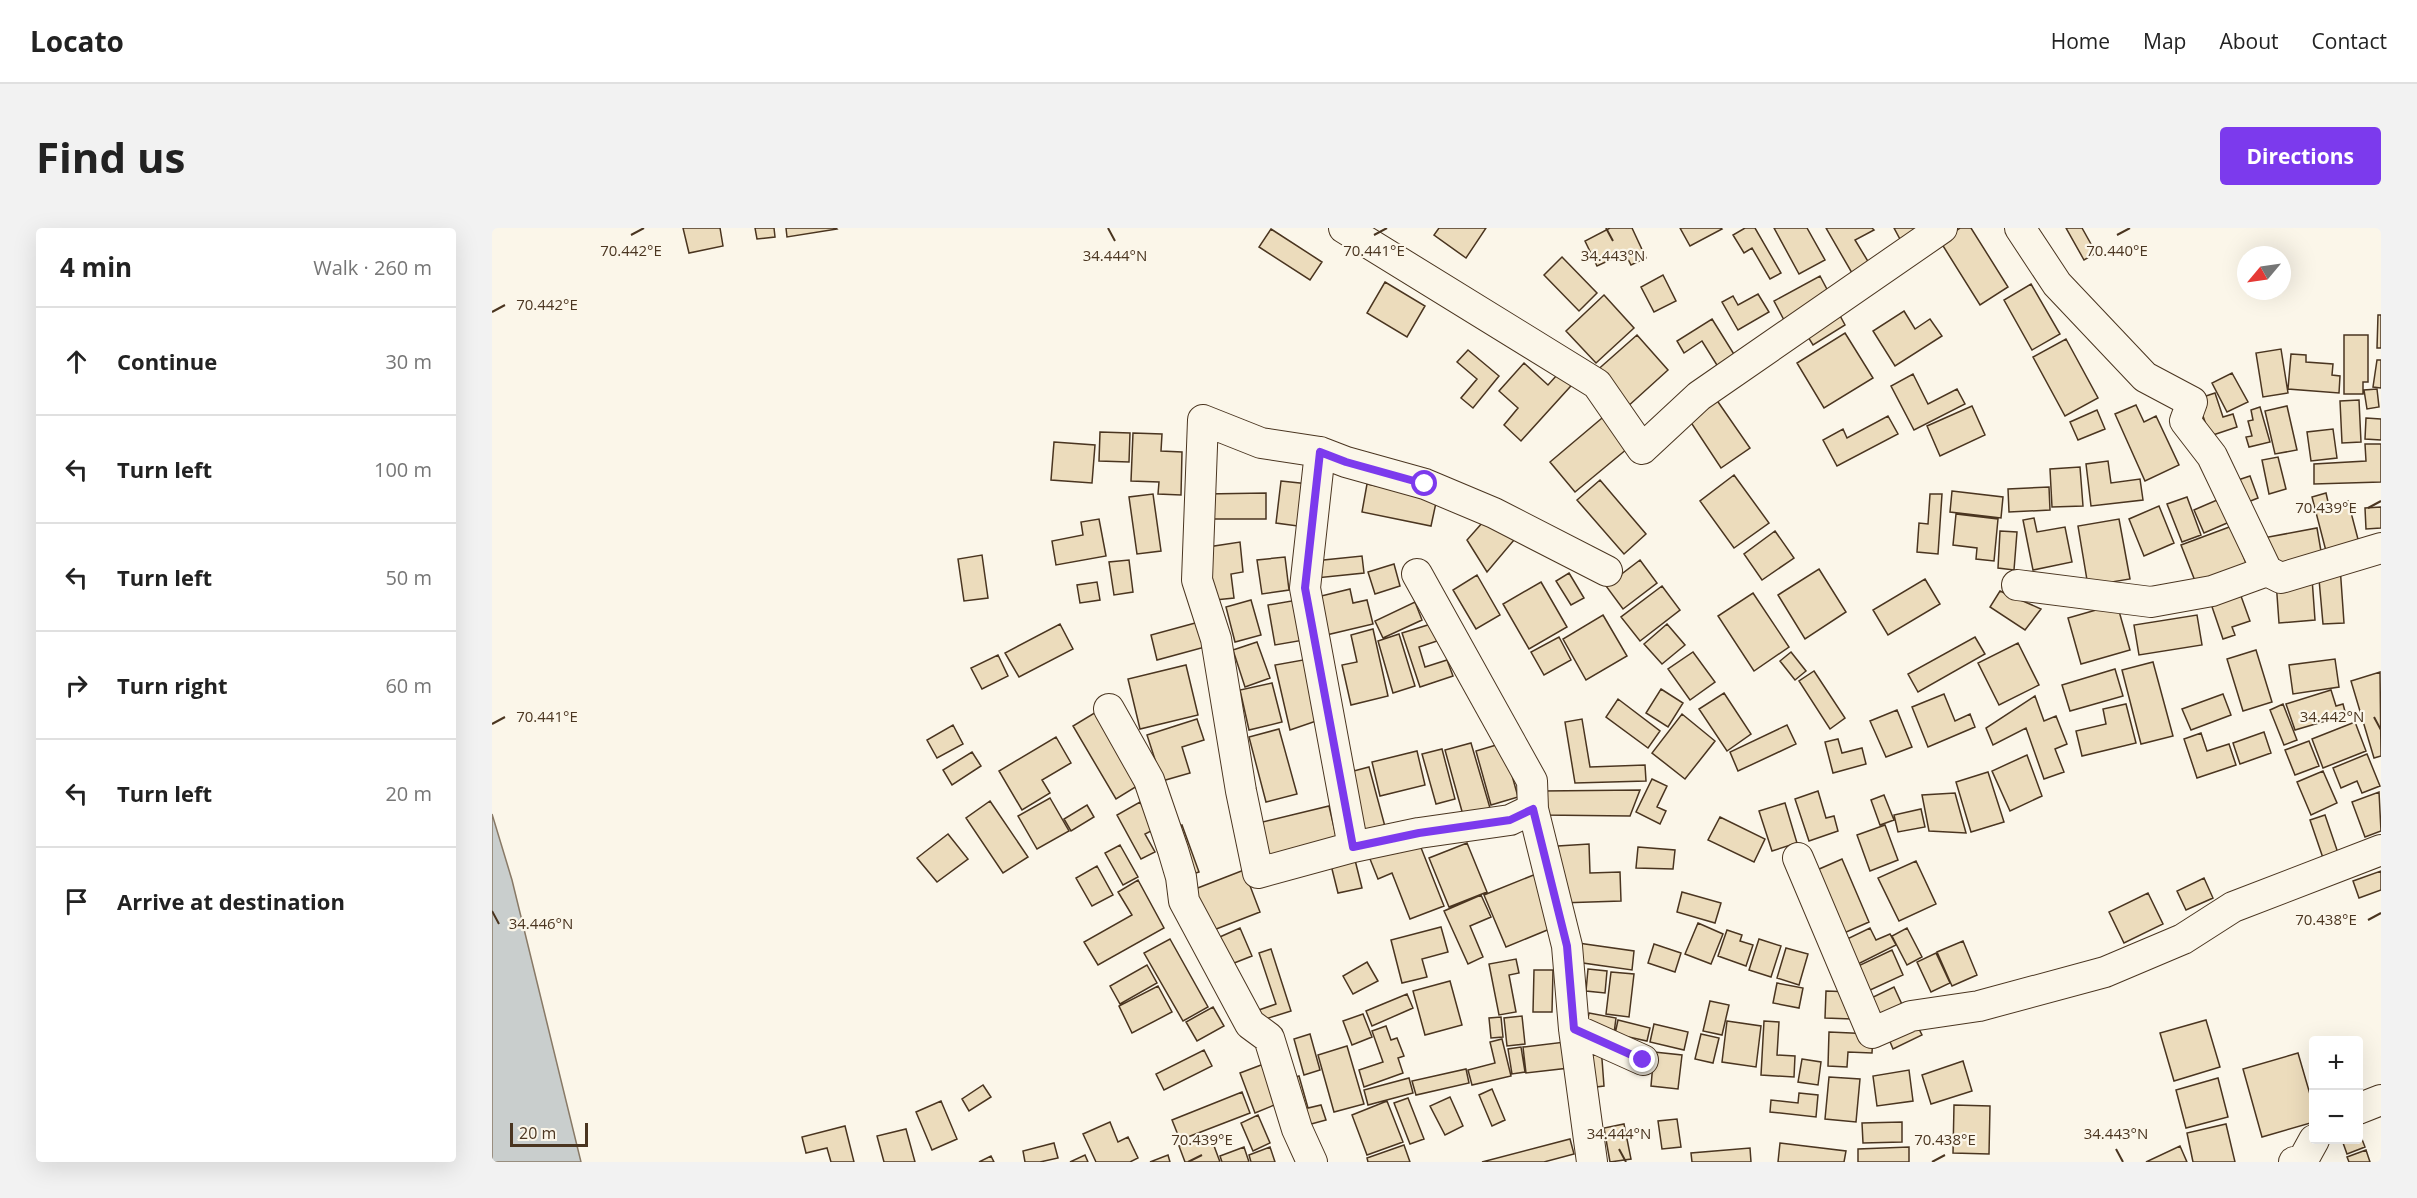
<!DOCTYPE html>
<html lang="en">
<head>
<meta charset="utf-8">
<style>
	:root { --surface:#fff; --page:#f2f2f2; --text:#222; --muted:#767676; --line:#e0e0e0; --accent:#7c3aed }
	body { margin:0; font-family:"Open Sans",sans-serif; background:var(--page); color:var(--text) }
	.controls { position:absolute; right:18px; bottom:18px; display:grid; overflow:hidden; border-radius:6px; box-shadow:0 6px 24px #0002 }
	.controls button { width:54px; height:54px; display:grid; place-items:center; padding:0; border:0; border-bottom:2px solid var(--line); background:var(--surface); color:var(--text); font:30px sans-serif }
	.compass { position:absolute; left:1745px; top:18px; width:54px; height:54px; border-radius:50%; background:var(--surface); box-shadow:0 6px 24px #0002; rotate:241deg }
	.scale { position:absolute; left:18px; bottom:15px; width:78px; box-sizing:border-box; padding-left:6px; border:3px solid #4a3520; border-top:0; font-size:16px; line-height:21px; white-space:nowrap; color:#4a3520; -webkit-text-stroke:4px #fbf6e9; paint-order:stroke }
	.stop { position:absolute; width:18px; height:18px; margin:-14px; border:4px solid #7c3aed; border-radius:50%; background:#fff }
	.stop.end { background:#7c3aed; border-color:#fff; box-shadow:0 2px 6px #0008 }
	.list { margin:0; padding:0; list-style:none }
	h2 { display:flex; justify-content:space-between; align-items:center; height:78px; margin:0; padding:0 24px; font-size:26px }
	h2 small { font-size:20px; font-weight:400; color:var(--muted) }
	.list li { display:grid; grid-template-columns:39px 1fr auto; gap:18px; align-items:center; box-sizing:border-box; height:108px; padding:0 24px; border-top:2px solid var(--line) }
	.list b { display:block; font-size:22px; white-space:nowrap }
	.list em { font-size:20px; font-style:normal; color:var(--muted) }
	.icon { flex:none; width:33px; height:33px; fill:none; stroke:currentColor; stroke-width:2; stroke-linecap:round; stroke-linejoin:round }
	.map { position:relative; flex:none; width:1889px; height:934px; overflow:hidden; border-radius:6px }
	header { display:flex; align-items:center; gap:36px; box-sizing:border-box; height:84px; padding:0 30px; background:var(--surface); border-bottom:2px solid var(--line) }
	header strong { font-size:28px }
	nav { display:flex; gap:33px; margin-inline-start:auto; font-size:21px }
	.intro { display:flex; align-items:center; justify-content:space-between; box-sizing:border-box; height:144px; padding:0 36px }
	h1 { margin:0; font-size:42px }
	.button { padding:15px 27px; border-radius:6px; background:var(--accent); color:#fff; font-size:21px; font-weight:700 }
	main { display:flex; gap:36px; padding:0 36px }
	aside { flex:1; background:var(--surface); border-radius:6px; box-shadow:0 6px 24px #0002 }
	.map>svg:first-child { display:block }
	.water { fill:#c9cecd; stroke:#887966; stroke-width:1.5 }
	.building { fill:#ecdcbc; stroke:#4a3520; stroke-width:1.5 }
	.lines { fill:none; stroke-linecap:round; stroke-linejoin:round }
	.minor-casing { stroke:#4a3520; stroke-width:32 }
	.minor { stroke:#fbf6e9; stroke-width:30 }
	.route { stroke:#7c3aed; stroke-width:8 }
	.ticks { fill:none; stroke:#4a3520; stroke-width:2 }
	.ticks-label { font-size:15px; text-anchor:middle; fill:#4a3520; stroke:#fbf6e9; stroke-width:4.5; stroke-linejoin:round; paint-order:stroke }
</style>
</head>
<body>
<header>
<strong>Locato</strong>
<nav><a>Home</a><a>Map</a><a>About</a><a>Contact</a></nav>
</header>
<div class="intro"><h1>Find us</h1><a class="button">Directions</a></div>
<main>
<aside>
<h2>4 min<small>Walk · 260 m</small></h2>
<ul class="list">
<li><svg class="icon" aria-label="ahead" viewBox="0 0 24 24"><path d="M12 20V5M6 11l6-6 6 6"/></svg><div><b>Continue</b></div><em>30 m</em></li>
<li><svg class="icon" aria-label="left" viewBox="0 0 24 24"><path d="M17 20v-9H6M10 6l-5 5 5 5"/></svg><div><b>Turn left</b></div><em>100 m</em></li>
<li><svg class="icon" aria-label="left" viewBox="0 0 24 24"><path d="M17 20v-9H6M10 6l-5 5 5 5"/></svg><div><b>Turn left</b></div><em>50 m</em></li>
<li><svg class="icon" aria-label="right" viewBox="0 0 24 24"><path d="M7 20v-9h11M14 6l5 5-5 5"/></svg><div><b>Turn right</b></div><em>60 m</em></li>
<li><svg class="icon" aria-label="left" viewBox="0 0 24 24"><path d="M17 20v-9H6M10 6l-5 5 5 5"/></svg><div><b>Turn left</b></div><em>20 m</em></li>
<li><svg class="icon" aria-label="arrive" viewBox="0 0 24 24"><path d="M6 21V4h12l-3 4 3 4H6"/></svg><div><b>Arrive at destination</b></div></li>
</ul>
</aside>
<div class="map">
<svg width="1889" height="934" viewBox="0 0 1889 934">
	<rect width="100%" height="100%" fill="#fbf6e9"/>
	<!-- water -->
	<path class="water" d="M0,586L20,652L89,934H0Z"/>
	<!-- building -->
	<path class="building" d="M191,0H228L231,18L197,25Z
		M263,0H282L283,9L265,11Z
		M294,0H344L345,1L295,9Z
		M947,0H994L974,30L942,7Z
		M1118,0H1140L1154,30L1139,37L1133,25L1105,38L1093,13Z
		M1188,0H1229L1230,1L1198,18Z
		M1253,0H1263L1289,45L1278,51L1260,20L1252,25L1241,7Z
		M1282,0H1315L1333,32L1307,46Z
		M1334,0H1380L1382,2L1363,12L1377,35L1360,45Z
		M1402,0H1423L1425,4L1409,13Z
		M1468,0H1479L1516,59L1488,77L1448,13Z
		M1574,0H1590L1604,25L1592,32Z
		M779,1L830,34L818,52L767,19Z
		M1070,29L1105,65L1087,83L1052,47Z
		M1171,47L1184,73L1162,84L1149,59Z
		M1328,48L1338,67L1292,92L1282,73Z
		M893,54L933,78L915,109L875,85Z
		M1539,56L1568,106L1540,122L1512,72Z
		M1266,66L1277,84L1246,102L1230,74L1241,68L1246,77Z
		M1112,67L1142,100L1104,135L1074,103Z
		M1412,83L1423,101L1438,91L1450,108L1403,138L1381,103Z
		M1346,84L1353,97L1321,117L1313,104Z
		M1886,87H1889V120H1885Z
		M1220,91L1245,131L1228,142L1210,113L1192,125L1185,113Z
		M1353,105L1381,150L1332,180L1305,135Z
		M1145,107L1176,142L1134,180L1102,145Z
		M1852,107H1876V154H1871V166H1852Z
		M1574,111L1606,170L1573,188L1541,129Z
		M1789,121L1796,165L1771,169L1764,125Z
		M976,122L1007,148L981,180L969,170L985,151L965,134Z
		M1799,126L1814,127V134L1841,136L1840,147L1848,148L1847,165L1796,161Z
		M1885,132H1889V160L1881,159Z
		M1032,135L1056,157L1074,137L1087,149L1029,213L1012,197L1026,180L1007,163Z
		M1740,145L1756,174L1735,184L1720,155Z
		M1421,146L1436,176L1465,161L1473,176L1422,202L1399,158Z
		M1885,161L1887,179L1875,181L1872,162Z
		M1723,165L1731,189L1741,186L1745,199L1718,208L1705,171Z
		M1224,171L1258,220L1229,240L1196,190Z
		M1867,172L1869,214L1850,215L1848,173Z
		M1644,177L1652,194L1664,188L1687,237L1653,253L1623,186Z
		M1480,178L1493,207L1448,228L1435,198Z
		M1795,178L1805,222L1783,226L1773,183Z
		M1768,179L1778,214L1757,219L1754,209L1760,208L1756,193L1761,192L1759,182Z
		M1605,182L1613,201L1586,212L1578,194Z
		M1116,185L1141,216L1083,264L1058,234Z
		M1396,188L1406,206L1345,238L1331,212L1351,201L1355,210Z
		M1874,190L1889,191V212L1873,211Z
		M1841,201L1845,230L1819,233L1815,204Z
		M608,204L638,205L637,234L607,233Z
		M641,205L670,206L669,223L690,224L689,267L666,266L667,254L639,253Z
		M562,214L603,217L600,255L559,252Z
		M1873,216H1889V254L1822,256V236L1874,233Z
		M1786,229L1794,261L1777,266L1770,232Z
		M1616,233L1619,255L1648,251L1651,272L1599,278L1594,236Z
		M1588,239L1591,278L1560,279L1558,241Z
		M1242,247L1277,295L1242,320L1208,273Z
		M1758,248L1766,270L1751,276L1743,253Z
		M1108,252L1154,306L1132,326L1085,272Z
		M789,253L817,256L813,299L784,295Z
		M875,256L945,270L939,298L870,284Z
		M1557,259L1558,282L1517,284L1516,261Z
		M1460,263L1511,269L1509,290L1458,284Z
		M774,265V291H713V266Z
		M1834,265L1837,278L1856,273L1867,315L1834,323L1820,269Z
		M661,266L669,323L645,326L637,269Z
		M1438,266H1450L1446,326L1425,324L1427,295L1436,296Z
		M1695,269L1709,307L1690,314L1675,276Z
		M1732,269L1742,292L1712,305L1702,282Z
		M1667,278L1682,315L1652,328L1637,291Z
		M1889,279V300L1874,301L1873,280Z
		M1464,286L1506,291L1502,333L1484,331L1485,320L1461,317Z
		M1542,290L1545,304L1573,299L1580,334L1541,342L1531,292Z
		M607,291L614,328L564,337L560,313L591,307L589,294Z
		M1627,291L1638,351L1596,358L1586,298Z
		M991,294L1022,312L995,344L975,312Z
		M1740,298L1755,338L1705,358L1689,317Z
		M1825,300L1830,329L1776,340L1771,310Z
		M1283,303L1302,330L1270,352L1252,326Z
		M1508,303L1525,304L1522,342L1506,340Z
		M748,314L751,344L739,346L742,370L723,372L716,319Z
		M490,327L496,370L472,373L466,331Z
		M870,328L872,345L824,350L822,333Z
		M793,329L797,362L770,366L765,332Z
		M637,332L641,364L622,367L617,334Z
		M1148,332L1165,355L1131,381L1114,358Z
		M902,336L908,358L883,366L876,344Z
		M1848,338L1852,395L1831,396L1826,340Z
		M1327,341L1354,384L1313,411L1286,367Z
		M1077,345L1092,370L1079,377L1064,353Z
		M985,347L1008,387L984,401L961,362Z
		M1820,350L1823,392L1787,395L1784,353Z
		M1433,351L1448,376L1396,407L1381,382Z
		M605,354L608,372L588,375L585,357Z
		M1049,354L1075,399L1037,421L1011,376Z
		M1745,357L1758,393L1740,399L1743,407L1731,411L1716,367Z
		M1170,358L1188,382L1148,413L1129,389Z
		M858,361L861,375L875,372L881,396L830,408L821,370Z
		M1508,363L1549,381L1533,402L1498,379Z
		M1261,365L1297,419L1262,443L1226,388Z
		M811,371L818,411L783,417L776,377Z
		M759,372L769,407L743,414L734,379Z
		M923,374L930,392L891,410L883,393Z
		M1625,376L1638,422L1589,436L1576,390Z
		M1111,387L1135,428L1094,452L1071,411Z
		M1705,387L1710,417L1647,427L1642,397Z
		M707,394L713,419L665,432L659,407Z
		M568,396L581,421L527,449L513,425Z
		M939,396L945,413L927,419L933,439L955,432L961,448L928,459L910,405Z
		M1175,396L1193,417L1170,436L1152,416Z
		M881,401L896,468L859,477L850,437L865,434L859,407Z
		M907,406L923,458L901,465L886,413Z
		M1067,409L1079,432L1052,447L1039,424Z
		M1483,409L1493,426L1426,464L1416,446Z
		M765,414L778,450L753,459L741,422Z
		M1526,415L1547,457L1507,477L1486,435Z
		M1764,422L1780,474L1751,483L1735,431Z
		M1201,424L1223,454L1198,472L1176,441Z
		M1299,424L1314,443L1303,452L1288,433Z
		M506,427L516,448L490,461L479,440Z
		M822,430L833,490L798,502L783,437Z
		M1843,431L1847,459L1801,466L1797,437Z
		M1661,434L1681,508L1649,516L1630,442Z
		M694,437L706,487L648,501L636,451Z
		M1623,441L1631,468L1578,483L1570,457Z
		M1322,443L1353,490L1338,501L1307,453Z
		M1888,444L1889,528L1882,530L1859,453Z
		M780,455L790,494L757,502L748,462Z
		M1169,461L1191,475L1176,499L1154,485Z
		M1839,462L1844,478L1851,476L1854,487L1803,502L1794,476Z
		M1232,465L1259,506L1235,523L1207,481Z
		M1452,466L1463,493L1478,486L1483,499L1436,519L1420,479Z
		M1731,466L1739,487L1699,502L1690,481Z
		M1543,468L1552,493L1564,488L1575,516L1563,521L1572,544L1552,551L1534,500L1501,517L1494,500Z
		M1126,471L1168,503L1156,520L1114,489Z
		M1634,476L1644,515L1590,528L1584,503L1614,496L1611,481Z
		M1791,476L1805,512L1792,517L1778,482Z
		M609,481L650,555L624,571L581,498Z
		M1405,482L1420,519L1394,529L1378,493Z
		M1190,486L1223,513L1193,551L1160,525Z
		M705,491L712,512L690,519L698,545L670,553L655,507Z
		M1090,491L1098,539L1153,537L1154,553L1083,555L1073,494Z
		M1863,494L1874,523L1831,540L1820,511Z
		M461,497L471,516L445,530L435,512Z
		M1295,497L1304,516L1246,543L1238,524Z
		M787,501L805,566L774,574L757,509Z
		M1772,504L1779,525L1748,536L1741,515Z
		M1709,505L1715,523L1737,516L1744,537L1705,550L1692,511Z
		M564,509L579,535L550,552L558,565L530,582L507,543Z
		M1346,511L1350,525L1370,520L1374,536L1341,545L1333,514Z
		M1817,513L1827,538L1803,547L1793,522Z
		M979,515L998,580L971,587L953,522Z
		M1011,515L1026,569L999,577L984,523Z
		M950,521L963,571L944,576L930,526Z
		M925,523L933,557L888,568L880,534Z
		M480,524L489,538L460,557L451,542Z
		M1875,526L1888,558L1870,565L1865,553L1849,560L1841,540Z
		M1535,527L1550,568L1518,583L1500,543Z
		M877,539L895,606L872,612L854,545Z
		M1831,543L1845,575L1819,587L1805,554Z
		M1496,544L1512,594L1479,604L1464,554Z
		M1160,551L1175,558L1165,579L1174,583L1168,596L1144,584Z
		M1148,562L1138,588L1050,587V563Z
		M1326,563L1334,590L1342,588L1346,603L1317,613L1303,571Z
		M1887,564L1889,603L1873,609L1860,574Z
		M1463,565L1474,605L1437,603L1430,567Z
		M1392,567L1402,592L1388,597L1379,572Z
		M558,570L577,603L545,621L526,588Z
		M498,573L536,629L511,645L474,590Z
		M648,574L663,601L653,606L663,624L649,631L625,587Z
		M1293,575L1305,615L1280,623L1267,583Z
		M595,577L602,589L579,603L572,591Z
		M837,578L845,612L766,630L758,597Z
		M1429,581L1433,599L1406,604L1402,587Z
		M1833,587L1846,625L1831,630L1818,592Z
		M1228,589L1273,611L1262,634L1216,612Z
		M690,597L707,644L694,648L677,602Z
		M1393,597L1406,632L1378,643L1365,607Z
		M456,606L476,631L445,654L425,630Z
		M924,607L952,678L918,691L900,645L886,651L876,626Z
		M975,615L995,664L957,679L937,630Z
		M1097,616L1098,645L1128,644L1129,673L1068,675L1066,618Z
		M628,617L646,649L631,657L613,625Z
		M1146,619L1183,622L1181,641L1144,640Z
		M861,624L870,660L846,665L837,629Z
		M1350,631L1377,694L1352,705L1325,642Z
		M1424,633L1444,676L1407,693L1386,650Z
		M605,638L621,667L600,678L584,650Z
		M752,642L768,684L714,705L698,663Z
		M1889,643V662L1867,670L1861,653Z
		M1044,646L1065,698L1014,719L992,667Z
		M1712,650L1721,670L1694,682L1685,663Z
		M646,652L672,700L606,737L592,714L640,687L626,664Z
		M1190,664L1229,675L1223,695L1185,684Z
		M1656,665L1671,696L1632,715L1617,684Z
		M989,667L999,689L978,698L991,729L976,736L952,683Z
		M1206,695L1231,706L1219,736L1193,726Z
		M949,699L956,724L930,731L935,749L910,755L899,712Z
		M748,700L760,728L732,739L721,712Z
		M1378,700L1384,712L1398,706L1404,717L1366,736L1353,712Z
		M1415,700L1430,729L1415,737L1400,708Z
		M1235,702L1250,707L1248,713L1261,717L1254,738L1226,728Z
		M678,711L716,779L691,793L652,725Z
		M1267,711L1289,718L1279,749L1257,742Z
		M1471,713L1485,747L1460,758L1445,724Z
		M1086,715L1142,723L1140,742L1084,734Z
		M1162,716L1189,725L1183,744L1156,735Z
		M1294,720L1316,726L1307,757L1285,750Z
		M779,721L799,783L767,793L764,783L784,776L767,725Z
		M1400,722L1411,747L1376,763L1364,739Z
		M1444,725L1458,755L1439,764L1425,734Z
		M1024,731L1027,745L1017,747L1024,784L1007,787L997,736Z
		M875,734L886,753L861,766L851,748Z
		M655,737L665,755L628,776L618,758Z
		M1096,741L1115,743L1113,765L1094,763Z
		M1042,742H1061L1060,784H1041Z
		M1119,744L1142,746L1137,789L1114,786Z
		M958,753L970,797L933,807L921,763Z
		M1285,755L1311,760L1307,780L1281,775Z
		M666,758L680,784L640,805L627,778Z
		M1402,759L1413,783L1387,796L1375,772Z
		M1334,763L1361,764L1360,791L1333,790Z
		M915,766L921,780L880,798L874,783Z
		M1218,773L1237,777L1230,807L1211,803Z
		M721,779L732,798L705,813L694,794Z
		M1097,785L1124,790L1122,805L1094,800Z
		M871,786L880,809L860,817L851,793Z
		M1030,788L1033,816L1015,818L1012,790Z
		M1009,789L1011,809L999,810L997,790Z
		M1422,791L1430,807L1401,821L1394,804Z
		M1126,792L1158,800L1155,813L1123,806Z
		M1714,792L1728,839L1682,853L1668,805Z
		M1235,793L1269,798L1264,839L1230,834Z
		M1272,793L1287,794L1285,827L1303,828L1302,849L1269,847Z
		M1162,796L1196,804L1192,822L1158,814Z
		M894,798L899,812L905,810L912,828L906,830L911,845L872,859L867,842L891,834L880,803Z
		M1337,804L1381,806L1380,825L1356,824L1355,839L1336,838Z
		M818,806L828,842L812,847L802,811Z
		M1209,806L1227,810L1221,835L1203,831Z
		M1010,811L1019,848L980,857L976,842L1003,835L998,814Z
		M1073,814L1077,840L1034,845L1031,819Z
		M855,818L872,876L842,884L826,827Z
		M1109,818L1112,858L1096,860L1092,819Z
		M1029,819L1033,844L1020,846L1016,821Z
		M712,822L720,838L672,862L664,846Z
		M1162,824L1190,827L1186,861L1159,858Z
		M1806,825L1822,880V894L1770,909L1751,841Z
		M1310,831L1329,834L1326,857L1306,854Z
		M1471,833L1480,863L1439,876L1430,847Z
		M777,834L792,873L763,885L748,845Z
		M974,841L977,855L924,867L920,853Z
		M1417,842L1421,873L1385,878L1381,848Z
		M807,848L816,880L829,877L834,892L808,899L794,852Z
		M1337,849L1368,851L1364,894L1333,891Z
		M917,850L921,865L876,877L872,862Z
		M1726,850L1736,889L1694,900L1684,862Z
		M491,857L499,869L477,883L470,871Z
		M1000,861L1013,892L1000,898L987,867Z
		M750,864L758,885L688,912L680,892Z
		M1307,865L1326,867L1324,889L1278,884L1279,872L1306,875Z
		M958,869L971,898L953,907L938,878Z
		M916,870L932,911L918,916L902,875Z
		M449,873L465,911L440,922L424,884Z
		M895,873L911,914L875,927L860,887Z
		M1462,877L1498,878L1497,926L1461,925Z
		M766,887L778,915L761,923L749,895Z
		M1185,891L1189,919L1170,921L1166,893Z
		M618,894L626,914L636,909L646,930L638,934H604L591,906Z
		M1410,894V914L1371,915L1370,895Z
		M1132,896L1139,931L1118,934L1112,900Z
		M1734,896L1743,934H1701L1695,905Z
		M353,898L362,934H339L335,920L314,925L310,909Z
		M414,901L423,934H392L385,908Z
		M1866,901L1873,919L1855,926L1850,912H1866Z
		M718,907L728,934H693L687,918Z
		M1078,911L1082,926L1052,934H990Z
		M562,915L566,930L548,934H533L531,923Z
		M1288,915L1354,923L1352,934H1286Z
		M912,917L918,934H876L875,930Z
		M1688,918L1695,934H1654Z
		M752,919L757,934H730L728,928Z
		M778,919L783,934H759L757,927Z
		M1417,919V934H1366V921Z
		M1258,920L1259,934H1200L1199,925Z
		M1874,922L1878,934H1857L1855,929Z
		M593,927L596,934H578Z
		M676,927L678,934H658Z
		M499,928L502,934H487Z"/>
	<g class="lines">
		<!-- minor casing -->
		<g class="minor-casing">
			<path id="minor" d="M852,0L1105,156L1150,221L1207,168L1450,0
				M1528,0L1565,56L1653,149L1700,174L1693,193L1720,228L1775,343L1789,350L1889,320
				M828,224L813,360L861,619
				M925,346L1040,553L1041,581
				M1525,357L1659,374L1720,363L1775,343
				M617,481L657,552L681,622L689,649L692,673L758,796L777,810L805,901L820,934
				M1306,630L1380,805L1419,788L1487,778L1613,744L1691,711L1741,679L1889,622
				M1082,801L1151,832
				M1866,881L1889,872
				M1100,934L1082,801L1075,718L1041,581L1018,592L927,605L861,619L766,645L749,563L724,411L705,352L711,192L769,215L828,224L854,234L933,256L1002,285L1115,343
				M1802,934L1811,932L1822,912"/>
		</g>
		<!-- minor -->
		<use href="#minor" class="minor"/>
	</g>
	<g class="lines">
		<!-- route -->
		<path class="route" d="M933,256L854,234L828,224L813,360L861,619L927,605L1018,592L1041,581L1075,718L1082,801L1151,832"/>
	</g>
	<!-- ticks -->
	<path class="ticks" d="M616,0L623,13M1114,0L1121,13M139,7L152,0M882,7L895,0M1625,7L1638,0M0,84L13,77M1876,280L1889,273M1882,489L1889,502M0,496L13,489M0,683L7,696M1876,692L1889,685M1127,921L1134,934M1624,921L1631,934M696,934L710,927M1440,934L1453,927"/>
	<g class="ticks-label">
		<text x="1625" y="28">70.440°E</text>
		<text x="139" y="28">70.442°E</text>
		<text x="882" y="28">70.441°E</text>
		<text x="623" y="33">34.444°N</text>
		<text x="1121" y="33">34.443°N</text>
		<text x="55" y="82">70.442°E</text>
		<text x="1834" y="285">70.439°E</text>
		<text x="1840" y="494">34.442°N</text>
		<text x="55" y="494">70.441°E</text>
		<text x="1834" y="697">70.438°E</text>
		<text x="49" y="701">34.446°N</text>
		<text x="1127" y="911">34.444°N</text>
		<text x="1624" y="911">34.443°N</text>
		<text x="710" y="917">70.439°E</text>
		<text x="1453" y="917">70.438°E</text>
	</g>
</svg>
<div class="controls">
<button>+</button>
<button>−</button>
</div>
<svg class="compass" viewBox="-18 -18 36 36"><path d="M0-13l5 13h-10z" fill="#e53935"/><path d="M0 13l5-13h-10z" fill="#767676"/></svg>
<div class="scale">20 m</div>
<div class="stop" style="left:933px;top:256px"></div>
<div class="stop end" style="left:1151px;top:832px"></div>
</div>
</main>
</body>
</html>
